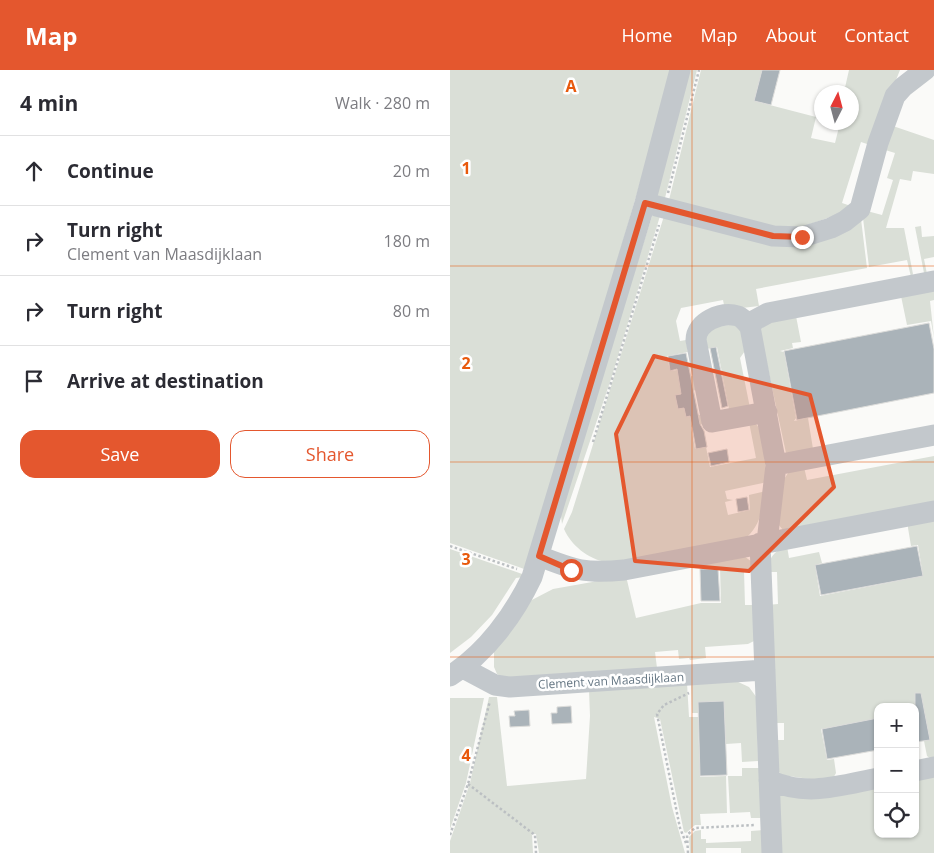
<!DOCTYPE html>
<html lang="en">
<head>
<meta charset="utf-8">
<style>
	:root { --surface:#fff; --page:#f2f2f3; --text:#2b2b33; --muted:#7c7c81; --line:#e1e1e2; --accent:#e4572e }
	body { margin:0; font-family:"Open Sans",sans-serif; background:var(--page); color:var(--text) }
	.controls { position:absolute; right:15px; bottom:15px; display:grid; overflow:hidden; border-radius:10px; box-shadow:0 1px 4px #0004 }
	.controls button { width:45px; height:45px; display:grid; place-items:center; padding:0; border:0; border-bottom:1px solid var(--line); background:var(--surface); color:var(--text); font:25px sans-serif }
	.compass { position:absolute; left:364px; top:15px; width:45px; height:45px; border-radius:50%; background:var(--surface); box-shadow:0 1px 4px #0004; rotate:6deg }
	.stop { position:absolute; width:15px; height:15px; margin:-11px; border:4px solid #e4572e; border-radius:50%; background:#fff }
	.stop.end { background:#e4572e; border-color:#fff; box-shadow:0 1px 5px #0008 }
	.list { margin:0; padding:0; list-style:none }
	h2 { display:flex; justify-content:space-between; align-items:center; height:65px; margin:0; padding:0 20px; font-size:21px }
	h2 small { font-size:16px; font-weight:400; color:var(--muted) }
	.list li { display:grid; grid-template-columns:32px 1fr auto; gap:15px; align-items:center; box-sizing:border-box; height:70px; padding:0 20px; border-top:1px solid var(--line) }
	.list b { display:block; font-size:19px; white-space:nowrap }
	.list p { margin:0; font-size:16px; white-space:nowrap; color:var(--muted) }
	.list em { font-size:16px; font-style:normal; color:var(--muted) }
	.actions { display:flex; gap:10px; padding:15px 20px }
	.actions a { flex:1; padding:11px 0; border:1px solid var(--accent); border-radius:15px; text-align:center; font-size:18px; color:var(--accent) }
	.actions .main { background:var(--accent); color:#fff }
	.icon { flex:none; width:28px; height:28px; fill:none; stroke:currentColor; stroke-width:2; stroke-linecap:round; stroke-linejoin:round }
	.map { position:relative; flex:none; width:484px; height:783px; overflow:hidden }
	header { display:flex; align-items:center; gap:30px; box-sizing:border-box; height:70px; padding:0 25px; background:var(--accent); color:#fff }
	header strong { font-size:24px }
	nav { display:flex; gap:28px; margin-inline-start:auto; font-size:18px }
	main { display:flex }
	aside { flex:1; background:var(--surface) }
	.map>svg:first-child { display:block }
	.green { fill:#dadfd7 }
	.building { fill:#aab3b9; stroke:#dcdcda }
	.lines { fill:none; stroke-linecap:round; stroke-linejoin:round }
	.path { stroke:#bbbfc2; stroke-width:2.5; stroke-dasharray:2.5 2.5; stroke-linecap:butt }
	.minor { stroke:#c3c8cc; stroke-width:21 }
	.route { stroke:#e4572e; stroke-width:6 }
	.marked { fill:#e4572e; fill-opacity:0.2; stroke:#e4572e; stroke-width:4; stroke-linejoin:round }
	.grid { fill:none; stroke:#e8590c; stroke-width:1; stroke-opacity:0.55 }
	.labels { text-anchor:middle; stroke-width:5; stroke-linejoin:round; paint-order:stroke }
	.street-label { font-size:12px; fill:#657683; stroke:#fff }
	.grid-label { font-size:16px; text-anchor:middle; font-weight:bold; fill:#e8590c; stroke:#fff; stroke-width:5; stroke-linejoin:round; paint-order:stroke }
</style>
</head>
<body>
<header>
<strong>Map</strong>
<nav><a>Home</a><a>Map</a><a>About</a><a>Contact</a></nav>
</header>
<main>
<aside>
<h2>4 min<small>Walk · 280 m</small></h2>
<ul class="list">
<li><svg class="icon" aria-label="ahead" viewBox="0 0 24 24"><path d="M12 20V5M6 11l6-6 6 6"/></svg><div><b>Continue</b></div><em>20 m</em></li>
<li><svg class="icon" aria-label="right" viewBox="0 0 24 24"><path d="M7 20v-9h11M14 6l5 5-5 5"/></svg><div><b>Turn right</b><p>Clement van Maasdijklaan</p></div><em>180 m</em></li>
<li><svg class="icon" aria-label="right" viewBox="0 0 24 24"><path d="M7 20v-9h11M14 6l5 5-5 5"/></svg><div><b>Turn right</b></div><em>80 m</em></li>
<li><svg class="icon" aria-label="arrive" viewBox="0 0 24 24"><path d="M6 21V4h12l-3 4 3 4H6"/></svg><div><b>Arrive at destination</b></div></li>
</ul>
<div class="actions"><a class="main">Save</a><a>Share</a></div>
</aside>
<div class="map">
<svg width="484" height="783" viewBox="0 0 484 783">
	<rect width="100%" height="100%" fill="#fafaf8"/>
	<!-- green -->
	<path class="green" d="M0,0H223L77,500L0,473Z
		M237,0H247L214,132L206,127Z
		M251,0H312L304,31L366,47L361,68L385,73L390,53L402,52V22H394L399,0H450L420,75L411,72L392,133L401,136L398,141L337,162L219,130Z
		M440,55L484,70V104L463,101L461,111L450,109L436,158H454L463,204L461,207L457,190L419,197L413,148L417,141L432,145L443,110L437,108L445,83L432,79Z
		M202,146H210L162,306L112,454L110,438Z
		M214,146L321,172L411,149L417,198L306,219L309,236L275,240L273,230L231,238L226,251L230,271L236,270L238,282L217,286L220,301L227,300L229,308L243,306L246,320L225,325L228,339L234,338L236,347L250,345L253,354L241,357L245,379L256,377L260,397L306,388L299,352L306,354L312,362L317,412L275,421L277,429L283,430L275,432L278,445L300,440L299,425L316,421C312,439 311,454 297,467C261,475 190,496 156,492C138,489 121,475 114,459L122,442Z
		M471,156L472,167L484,166V187L474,189L477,204L474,203L465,157Z
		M484,220V230L480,231L484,268L481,251L457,255L451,226Z
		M346,246L351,272L342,273L343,278L330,281L334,282L346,348L344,351L358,348L363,379L336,383L310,261L315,253Z
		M289,254L297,278L290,288L300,338L279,339L267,277L256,279L254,263L260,257Z
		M484,386V435L333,460L328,454L333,411L338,403L354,397L357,410Z
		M484,448V691L477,686L474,671L480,670L474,639L465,641V637H428V648L371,659L377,690L384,689L386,703L381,712L331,705L327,699L328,670H334V653H323L317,535L328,534L327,502H316C319,489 323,481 337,476L339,488L369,482L372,493L365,495L370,526L473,506L468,475L461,476L458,458V455Z
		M0,479L75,505L74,507L66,508L42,545L21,567L0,583Z
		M294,486L302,492L304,500L294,501L295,535H306L304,571L298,574L255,577L256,588L240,590L239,588L229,589L228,580L205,582L207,598L58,610L47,604L44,597V580L76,533L103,519L176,506L186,548L251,533H271L270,497H251L250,492Z
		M286,611L299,617L307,628L308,691L292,692L291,673L276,674L274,631L248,632V643H242L241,612Z
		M237,613L239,647H248L250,707L276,706L277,743L250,744L251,755H245L236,763L234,762L210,649L204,647L222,737L235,783H89L86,764H82L83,783H0V771L20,713L39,627H47L57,716L136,709L140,646L139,620Z
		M0,628H34L16,713L0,759Z
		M292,698H309L314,748H301L300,742L280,743L278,706H292Z
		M484,702V783H328L330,726L334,723L428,713V764H465V705Z
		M251,760V769H256V773L301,771V761L314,760L315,783H291V778H256V783H240L239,767L245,761Z"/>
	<!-- building -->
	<path class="building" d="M312,0H330L321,35L304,31Z
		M479,253L484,279V323L347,350L334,281Z
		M266,277L278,336L272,338L260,278Z
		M236,283L250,354L254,361L257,377L246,379L240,346L236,347L234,338L228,339L225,325L231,324L227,299L220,301L218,286Z
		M277,379L279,392L261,396L258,383Z
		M297,427L299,440L288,442L286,429Z
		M467,476L473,506L371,525L365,495Z
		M250,499H268L270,531H251Z
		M465,623H471L480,670L465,672Z
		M274,631L277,705L250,706L248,632Z
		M121,636L122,653L102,654L101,643H107V637Z
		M79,640L80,656L60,657L59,646H65L64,641Z
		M428,648V680L377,689L372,659Z"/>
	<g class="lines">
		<!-- path -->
		<path class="path" d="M218,123L249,0
			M143,372L209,155
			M0,476L67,499
			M18,714L85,765L86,783
			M0,765L18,714L40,631
			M236,773L230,758L207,644L214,635L239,623
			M238,783L237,765L245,758L304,755"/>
		<!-- minor -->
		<path class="minor" d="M195,133L323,166L352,167L381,158L395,151L410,139L428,73L445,26L453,17L475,0
			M300,257C297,253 293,248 288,246C271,241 246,252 246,270L262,352L317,342
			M326,395L484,365
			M317,472L326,395L300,257L305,250L318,243L484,211
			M310,473L322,783
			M89,486C124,500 136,504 174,500L484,441
			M13,598L45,615L60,617L315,600
			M0,606C36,583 64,545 82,507L195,133L230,0
			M465,701L484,697
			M319,710C357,727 388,716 428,708"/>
	</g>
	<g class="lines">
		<!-- route -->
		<path class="route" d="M121,500L89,486L195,133L323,166L352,167"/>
	</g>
	<!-- marked area -->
	<path class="marked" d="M204,286L360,325L384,417L299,501L185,491L166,364Z"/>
	<!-- grid -->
	<path class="grid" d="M242,0V783M0,196H484M0,392H484M0,587H484"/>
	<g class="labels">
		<!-- street labels -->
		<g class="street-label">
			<text transform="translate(161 611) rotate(-3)" y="4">Clement van Maasdijklaan</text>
		</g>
	</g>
	<g class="grid-label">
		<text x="121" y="22">A</text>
		<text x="16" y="104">1</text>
		<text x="16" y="299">2</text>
		<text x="16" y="495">3</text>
		<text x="16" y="691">4</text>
	</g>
</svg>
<div class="controls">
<button>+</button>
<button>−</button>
<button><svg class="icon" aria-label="locate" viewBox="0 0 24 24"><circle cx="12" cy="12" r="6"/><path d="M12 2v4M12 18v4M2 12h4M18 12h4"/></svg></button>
</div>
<svg class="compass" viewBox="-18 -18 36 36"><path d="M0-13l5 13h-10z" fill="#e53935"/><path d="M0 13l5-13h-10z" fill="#7c7c81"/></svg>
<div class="stop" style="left:121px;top:500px"></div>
<div class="stop end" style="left:352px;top:167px"></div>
</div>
</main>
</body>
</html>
